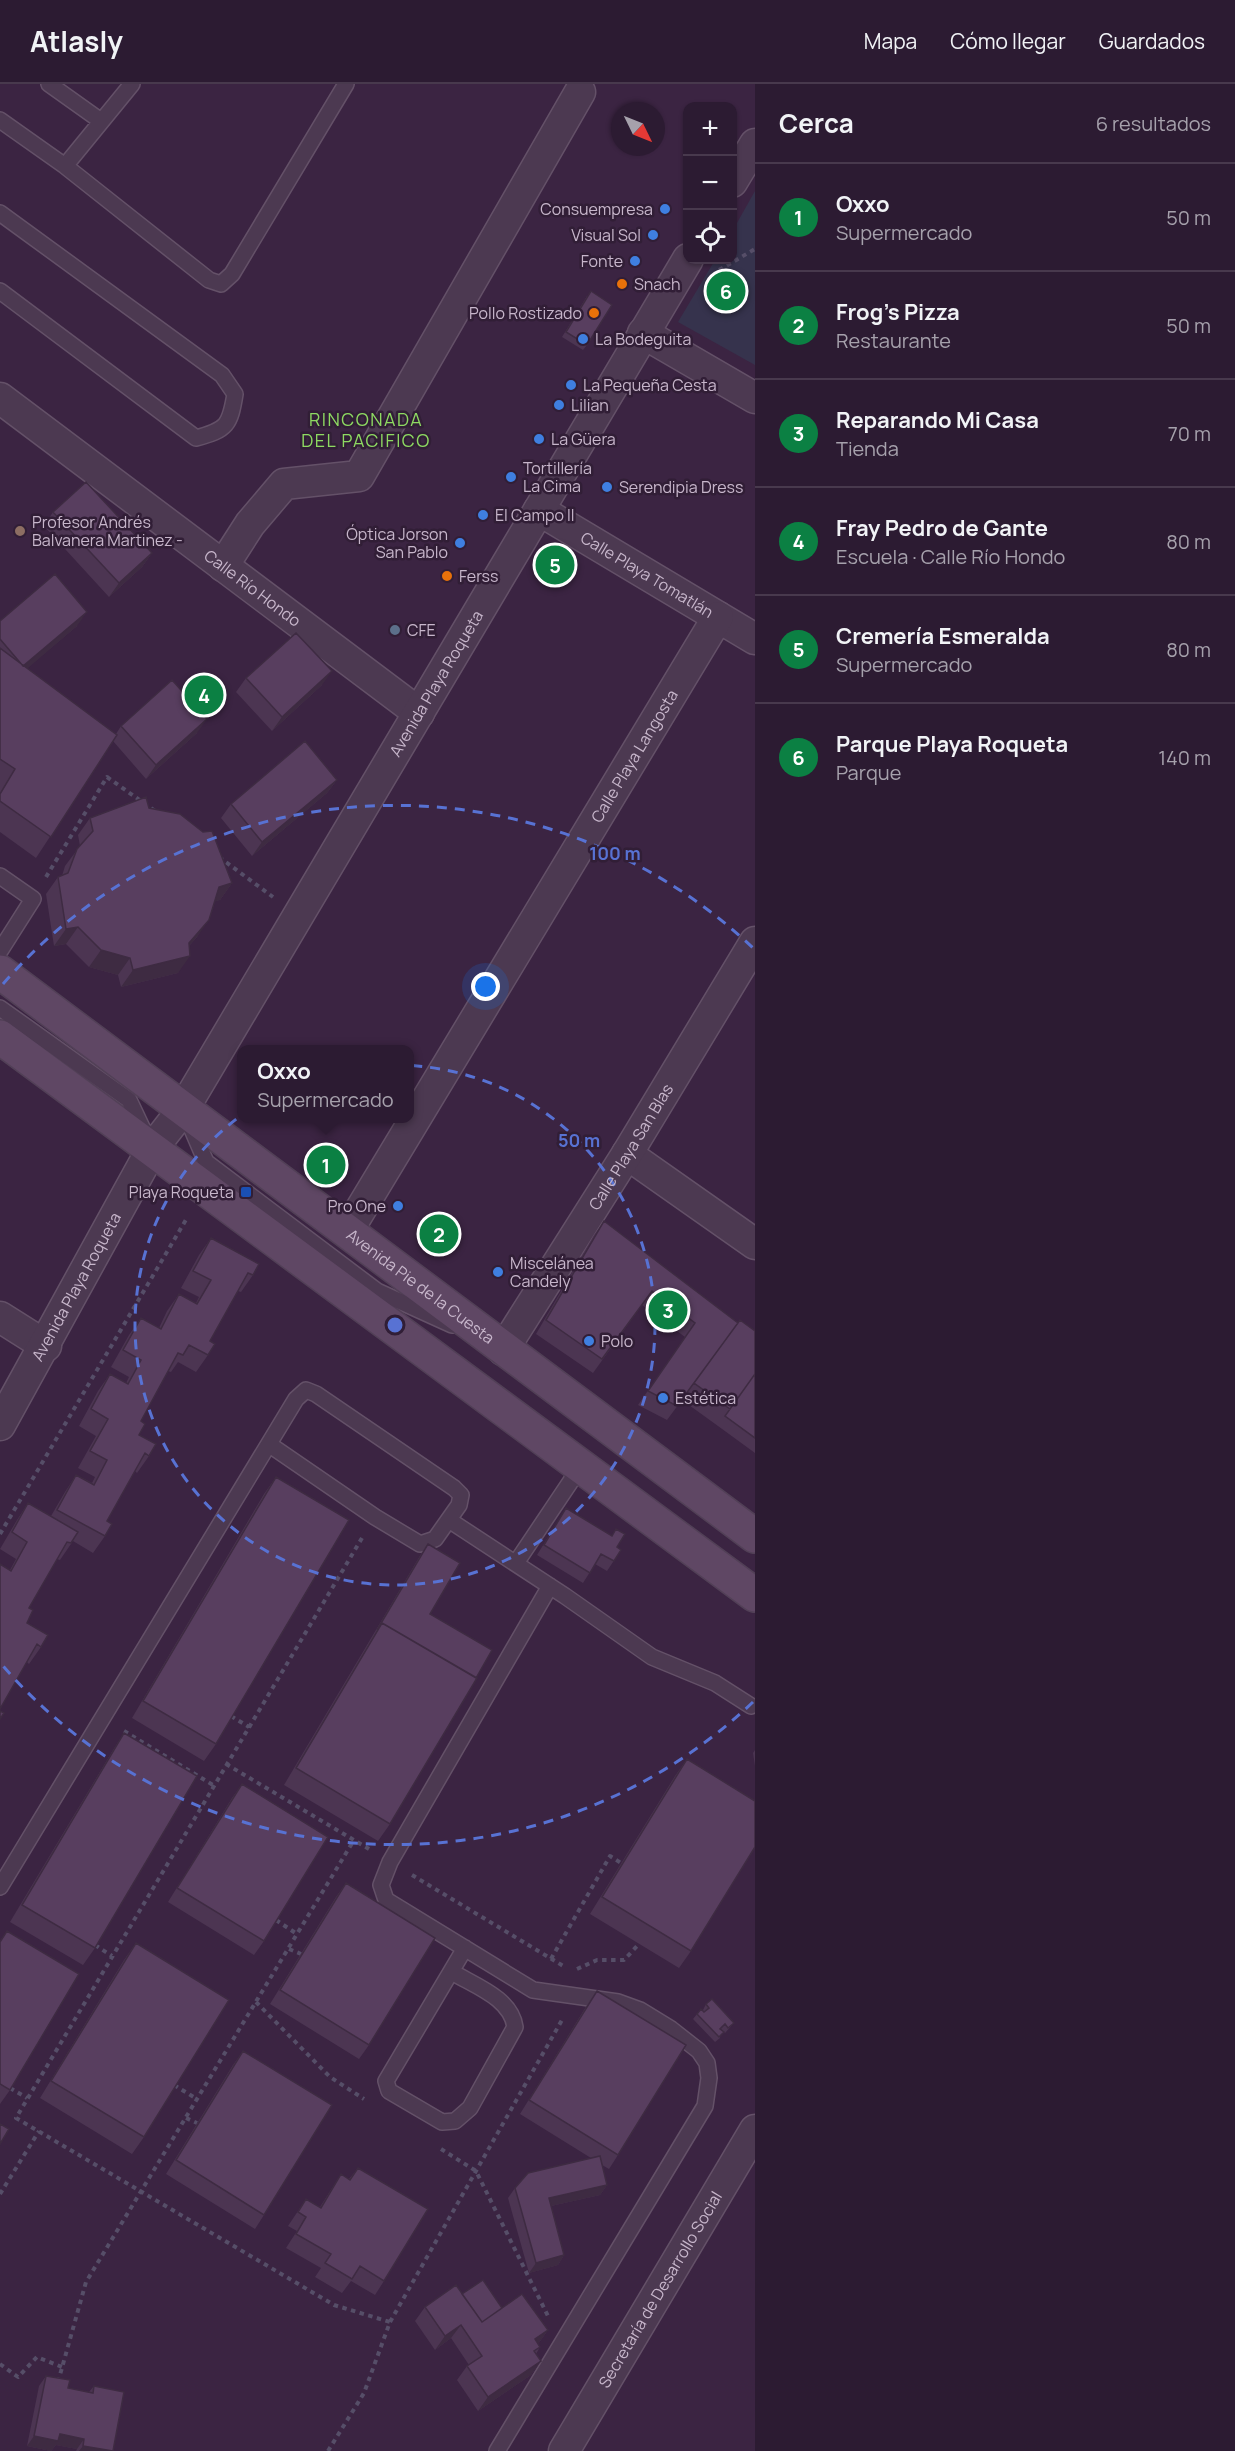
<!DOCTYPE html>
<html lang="es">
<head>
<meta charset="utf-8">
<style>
	:root { --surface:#2c1b32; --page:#38283e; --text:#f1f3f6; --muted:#a6a1ac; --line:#48394d; --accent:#0b8043 }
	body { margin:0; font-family:Manrope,sans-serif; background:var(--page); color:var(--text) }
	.controls { position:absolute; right:18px; top:18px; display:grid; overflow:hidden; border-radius:12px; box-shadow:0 2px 4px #0004 }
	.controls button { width:54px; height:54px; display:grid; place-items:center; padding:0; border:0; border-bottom:2px solid var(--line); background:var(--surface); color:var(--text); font:30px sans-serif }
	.compass { position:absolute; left:611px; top:18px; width:54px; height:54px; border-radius:50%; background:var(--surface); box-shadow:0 2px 4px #0004; rotate:133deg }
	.you { position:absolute; left:486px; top:903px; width:21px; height:21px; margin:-15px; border:4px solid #fff; border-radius:50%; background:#1a73e8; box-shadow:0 0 0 9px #1a73e833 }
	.badge { display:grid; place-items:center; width:39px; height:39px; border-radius:50%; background:var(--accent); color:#fff; font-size:20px; font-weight:700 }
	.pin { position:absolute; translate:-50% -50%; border:3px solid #fff; box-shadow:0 2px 6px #0006 }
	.popup { position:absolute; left:237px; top:961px; width:177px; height:78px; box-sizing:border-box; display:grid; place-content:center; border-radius:12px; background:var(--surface); filter:drop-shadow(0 2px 4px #0005); font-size:20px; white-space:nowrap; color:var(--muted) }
	.popup b { font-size:22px; color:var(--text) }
	.popup::after { content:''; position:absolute; left:50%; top:100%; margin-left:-12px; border:12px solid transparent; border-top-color:var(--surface) }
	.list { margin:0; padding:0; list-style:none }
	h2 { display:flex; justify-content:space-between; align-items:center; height:78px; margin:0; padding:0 24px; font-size:26px }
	h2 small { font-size:20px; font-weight:400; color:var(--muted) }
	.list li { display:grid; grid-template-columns:39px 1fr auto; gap:18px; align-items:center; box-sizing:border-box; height:108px; padding:0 24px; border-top:2px solid var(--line) }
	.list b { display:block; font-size:22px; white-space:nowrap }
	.list p { margin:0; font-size:20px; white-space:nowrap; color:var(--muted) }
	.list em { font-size:20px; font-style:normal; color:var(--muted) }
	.icon { flex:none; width:33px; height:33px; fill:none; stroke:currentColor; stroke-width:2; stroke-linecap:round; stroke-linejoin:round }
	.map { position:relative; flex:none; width:755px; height:2367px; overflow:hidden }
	header { display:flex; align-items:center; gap:36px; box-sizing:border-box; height:84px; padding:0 30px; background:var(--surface); border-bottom:2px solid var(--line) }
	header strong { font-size:28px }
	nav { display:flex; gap:33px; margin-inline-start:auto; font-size:21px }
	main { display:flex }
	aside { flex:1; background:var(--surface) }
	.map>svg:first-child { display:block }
	.green { fill:#36334d }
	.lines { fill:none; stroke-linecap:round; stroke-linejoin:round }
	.service-casing { stroke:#645168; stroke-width:18 }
	.minor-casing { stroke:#645168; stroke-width:33 }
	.secondary-casing { stroke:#524057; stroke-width:36 }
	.path { stroke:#564e68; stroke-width:4; stroke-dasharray:4.5 4.5; stroke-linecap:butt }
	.service { stroke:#4c3951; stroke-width:15 }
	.minor { stroke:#4c3951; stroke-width:30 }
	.secondary { stroke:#5f4764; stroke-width:33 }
	.wall { fill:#4c3552 }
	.shaded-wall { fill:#3e2b42 }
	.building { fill:#583e5f; stroke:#3e2b42; stroke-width:1.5 }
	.ring { fill:none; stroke:#5872d3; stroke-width:3; stroke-dasharray:10 8 }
	.shop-dot { fill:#3f7fe0; stroke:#311e36; stroke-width:2 }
	.food-dot { fill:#e8710a; stroke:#311e36; stroke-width:2 }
	.education-dot { fill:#8d6e63; stroke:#311e36; stroke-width:2 }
	.service-dot { fill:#5c6f8a; stroke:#311e36; stroke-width:2 }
	.transit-dot { fill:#1a4fb4; stroke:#311e36; stroke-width:2 }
	.labels { text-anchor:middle; stroke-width:5; stroke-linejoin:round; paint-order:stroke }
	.poi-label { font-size:16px; fill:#c7b6cb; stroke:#311e36; text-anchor:start }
	.street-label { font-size:16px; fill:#c7b6cb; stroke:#311e36 }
	.neighbourhood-label { font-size:18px; letter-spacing:1.5px; fill:#8eda62; stroke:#311e36 }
	.centre { fill:#5872d3; stroke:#311e36; stroke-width:3 }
	.ring-label { font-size:18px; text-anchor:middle; font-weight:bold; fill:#5872d3; stroke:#311e36; stroke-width:5; stroke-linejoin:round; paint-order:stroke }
</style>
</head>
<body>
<header>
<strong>Atlasly</strong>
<nav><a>Mapa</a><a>Cómo llegar</a><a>Guardados</a></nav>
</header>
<main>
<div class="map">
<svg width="755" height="2367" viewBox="0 0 755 2367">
	<rect width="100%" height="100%" fill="#3b2442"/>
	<!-- green -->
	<path class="green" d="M755,107V281L678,238L715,176H732L733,146Z"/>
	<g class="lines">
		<!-- service casing -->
		<g class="service-casing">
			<path id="service" d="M49,0L101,37
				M0,36L65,82L209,196L221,200L232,190L346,0
				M65,82L132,0
				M0,129L222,291L235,310C230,341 227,346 196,354L0,207
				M0,792L33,815L0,867
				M0,924L129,1016L146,1052
				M188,1036L206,1078L377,1207L452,1241
				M449,1436L565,1512L652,1573L715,1599L751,1622
				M516,1479L581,1382
				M0,1803L296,1315L306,1306L316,1310L454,1404L461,1411L459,1421L435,1455L420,1460L375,1433L270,1361
				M452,1888C475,1902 511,1914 515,1943L470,2024L455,2037L442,2038L389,2007L386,1997L465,1864
				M497,2367L705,2022L709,1994L707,1979L699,1967L671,1945L640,1926L618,1918L533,1906L386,1816L381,1801L390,1778L550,1502"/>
		</g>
		<!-- minor casing -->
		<g class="minor-casing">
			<g id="minor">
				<path d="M732,98L755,60"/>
				<path d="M643,249L755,314"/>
				<path id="s1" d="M0,314L419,629"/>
				<path id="s2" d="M539,426L755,555"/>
				<path d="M223,482L250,440L284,400L359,392L580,8"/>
				<path d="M627,1070L755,1160"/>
				<path id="s3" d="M347,1148L718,533"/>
				<path d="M0,1233L46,1262"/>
				<path id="s4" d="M503,1266L627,1070L755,858"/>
				<path id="s5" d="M0,1341L152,1065L184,1024L688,175"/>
				<path id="s6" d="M564,2367L755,2046"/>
			</g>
		</g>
		<!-- secondary casing -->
		<g class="secondary-casing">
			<g id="secondary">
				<path id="s7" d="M0,888L755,1452"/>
				<path d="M0,953L755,1511"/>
			</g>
		</g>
		<!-- path -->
		<path class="path" d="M719,186L755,165
			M219,773L273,813
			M46,793L107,693L155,727
			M0,1450L187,1134
			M362,1454L16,2034L334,2221L390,2238
			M231,1632L249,1643
			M124,1647L213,1701
			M226,1680L369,1765
			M412,1791L565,1883
			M276,1836L297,1850
			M95,1861L112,1872
			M289,1865L301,1870
			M551,1875L610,1772L621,1779
			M577,1885L597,1876H624L639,1860
			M256,1918L330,1993L364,2015
			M174,2001L197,2015
			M10,2004L27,2014
			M186,2034L197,2039
			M441,2065L476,2087L548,2232
			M0,2110L39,2047
			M0,2280L18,2293L37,2273L62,2283
			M58,2298L86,2198L354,1756
			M328,2367L364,2309L390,2238L562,1936"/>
		<!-- service -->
		<use href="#service" class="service"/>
		<!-- minor -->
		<use href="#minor" class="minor"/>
		<!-- secondary -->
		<use href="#secondary" class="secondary"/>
	</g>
	<!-- wall -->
	<path class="wall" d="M587,212V261L583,266L562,253Z
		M53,428L152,469L142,483L109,513L44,442Z
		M0,537L77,542L27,584L116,650L121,642L197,649L146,695L113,657L36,774L0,748Z
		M246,594L322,601L272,647L236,608Z
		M337,696L327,709L252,772L221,734L231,720Z
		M149,724L232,799L220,816L215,817L197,853L189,862L178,889L121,903L118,891L89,883L66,860L54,862L46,810L58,793L62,792L65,782L80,762L78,751L90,734Z
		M604,1137L738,1239L755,1247V1369L718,1342L682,1316L687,1309L667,1336L638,1321L685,1253L642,1221L593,1289L536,1250L594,1151Z
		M211,1154L253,1191L241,1208L238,1207L210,1257L208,1271L196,1288L178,1278L171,1288L168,1287L141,1337L139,1351L149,1372L137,1389L135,1387L107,1437L105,1452L93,1469L73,1457L60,1476L57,1475L29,1524L27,1539L41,1563L29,1580L27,1578L10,1486L16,1475L0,1465L17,1436L28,1419L51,1432L65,1408L76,1391L92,1399L95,1393L78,1384L96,1352L79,1342L98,1307L110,1290L126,1299L129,1293L111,1283L129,1251L141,1234L159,1244L167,1227L179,1210L196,1219L199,1213L181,1204L199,1171Z
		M276,1393L216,1660L204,1677L132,1634L264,1410Z
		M566,1424L612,1452L616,1445L617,1463L621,1466L607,1487L595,1480L583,1499L537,1471Z
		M428,1460L430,1530L390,1740L378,1757L284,1701L421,1470Z
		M124,1649L95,1864L83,1881L10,1838L113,1666Z
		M755,1666V1682L753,1669Z
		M687,1675L691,1867L679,1884L590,1830L675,1692Z
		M242,1700L264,1857L254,1871L168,1818L232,1714Z
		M346,1799L369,1961L359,1975L270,1920L336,1813Z
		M7,1847L10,2006L0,2020V1857Z
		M136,1859L144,2053L132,2070L40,2014L124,1876Z
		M597,1907L618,2071L609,2085L602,2081L607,2101L600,2111L551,2122L564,2171L558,2181L529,2189L508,2114L515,2104L591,2074L520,2030L587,1921Z
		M706,1920L734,1939L725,1949L721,1945L720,1954L715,1958L693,1935L697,1930L703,1926Z
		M243,1967L264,2131L255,2145L166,2090L233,1981Z
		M358,2084L384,2197L375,2211L351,2197L342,2209L315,2193L321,2184L286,2164L297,2147L288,2142L306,2115L320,2123L341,2090L349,2095Z
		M462,2210L502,2224L548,2246L538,2260L540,2263L536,2270L541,2277L531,2291L478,2327L457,2296L467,2282L469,2281L451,2254L435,2266L415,2237L425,2223Z
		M46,2292L68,2304L89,2308L94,2302L113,2367H76L77,2365L56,2361L51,2367L27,2362L39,2302Z"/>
	<!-- shaded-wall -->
	<path class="shaded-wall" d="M152,469L142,483L109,513L119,499Z
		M87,528L77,542L14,596L23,582Z
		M332,587L322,601L272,647L282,633Z
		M207,635L197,649L146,695L156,681Z
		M337,696L327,709L252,772L262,758Z
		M232,799L220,816L207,820L219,803Z
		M209,836L197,853L177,876L189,859Z
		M78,843L66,860L54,862L66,845Z
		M101,866L130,874L118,891L89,883Z
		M190,872L178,889L121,903L133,886Z
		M607,2101L600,2111L542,2124L549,2114Z
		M564,2171L558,2181L529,2189L536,2179Z
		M461,2241L451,2254L435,2266L445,2252Z
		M548,2246L538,2260L535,2255Z
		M541,2277L531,2291L478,2327L488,2313Z
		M60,2350L84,2355L77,2365L56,2361L51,2367L27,2362L34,2352Z
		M83,2362L113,2367H79Z"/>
	<!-- building -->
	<path class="building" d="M591,207L612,221L587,261L566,248Z
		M86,398L152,469L119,499L53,428Z
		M55,490L87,528L23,582L0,555V537Z
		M296,549L332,587L282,633L246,594Z
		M0,564L117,651L51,753L0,717V710L15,685L0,675Z
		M172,596L207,635L156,681L121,642Z
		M305,657L337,696L262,758L231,720Z
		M146,713L149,724L180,730L203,748L212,747L232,799L219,803L209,836L189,859L190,872L133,886L130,874L101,866L78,843L66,845L58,793L68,789L77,765L93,747L90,734Z
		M604,1137L738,1239L677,1322L648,1307L695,1239L652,1207L602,1275L546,1236Z
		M211,1154L259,1180L253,1191L248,1189L210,1257L215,1260L208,1271L189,1261L183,1271L178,1269L141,1337L145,1340L139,1351L156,1360L149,1372L145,1369L107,1437L112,1440L105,1452L57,1426L76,1391L94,1401L107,1376L90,1367L108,1335L91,1325L110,1290L128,1300L141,1276L123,1266L141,1234L161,1245L179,1210L197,1220L211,1196L193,1187Z
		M740,1236L755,1247V1290L730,1325L694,1299Z
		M755,1290V1354L725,1332Z
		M276,1393L349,1436L216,1660L143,1617Z
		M28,1419L78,1448L71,1459L67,1458L29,1524L33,1526L27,1539L48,1551L41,1563L37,1560L0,1625V1480L11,1487L27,1458L12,1448Z
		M566,1424L612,1452L616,1445L625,1450L617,1463L621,1466L614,1477L601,1470L590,1489L544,1461Z
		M428,1460L460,1479L430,1530L492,1566L476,1594L382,1539L377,1546Z
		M382,1539L477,1594L390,1740L296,1684Z
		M0,1627L4,1629L0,1635Z
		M124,1649L197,1692L95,1864L22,1821Z
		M687,1675L755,1717V1763L691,1867L602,1813Z
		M242,1700L328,1753L264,1857L177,1804Z
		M346,1799L435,1854L369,1961L280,1906Z
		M7,1847L79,1890L10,2006L0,2000V1858Z
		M136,1859L229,1916L144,2053L51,1997Z
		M597,1907L686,1961L618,2071L529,2016Z
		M712,1915L734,1939L728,1944L725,1940L720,1945L724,1948L719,1953L697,1930L701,1925L704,1928L709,1924L706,1920Z
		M243,1967L332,2021L264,2131L176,2076Z
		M0,2040L9,2045L0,2060Z
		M600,2072L607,2101L549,2114L564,2171L536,2179L515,2104L528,2089Z
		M358,2084L428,2125L384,2197L360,2182L352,2195L325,2179L331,2170L296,2150L306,2133L298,2128L306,2115L321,2124L341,2090L350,2096Z
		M483,2196L502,2224L482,2238L462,2210Z
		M456,2201L482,2238L522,2210L548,2246L535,2255L540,2263L534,2267L541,2277L488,2313L467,2282L482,2272L461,2241L445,2252L425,2223Z
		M46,2292L70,2296L68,2304L93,2309L94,2302L124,2308L113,2367L83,2362L84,2355L60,2350L58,2357L34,2352Z"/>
	<!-- distance rings -->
	<g class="ring">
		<circle cx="395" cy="1241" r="260"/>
		<path d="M753 1618A520 520 0 0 1 3 1582M3 900A520 520 0 0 1 753 864"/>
	</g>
	<!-- markers -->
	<g class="shop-dot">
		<circle cx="665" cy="125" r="6"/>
		<circle cx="653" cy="151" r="6"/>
		<circle cx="635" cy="177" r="6"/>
		<circle cx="583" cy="255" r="6"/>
		<circle cx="571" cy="301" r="6"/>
		<circle cx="559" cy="321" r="6"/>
		<circle cx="539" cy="355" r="6"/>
		<circle cx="511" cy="393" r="6"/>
		<circle cx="607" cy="403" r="6"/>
		<circle cx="483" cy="431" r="6"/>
		<circle cx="460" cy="459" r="6"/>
		<circle cx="398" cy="1122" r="6"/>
		<circle cx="498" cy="1188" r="6"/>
		<circle cx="589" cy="1257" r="6"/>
		<circle cx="663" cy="1314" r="6"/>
	</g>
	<g class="food-dot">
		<circle cx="622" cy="200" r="6"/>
		<circle cx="594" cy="229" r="6"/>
		<circle cx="447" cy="492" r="6"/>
	</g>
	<circle class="education-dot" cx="20" cy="447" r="6"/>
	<circle class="service-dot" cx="395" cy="546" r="6"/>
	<rect class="transit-dot" x="240" y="1102" width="12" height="12" rx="3"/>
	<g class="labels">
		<!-- poi labels -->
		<g class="poi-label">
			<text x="653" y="131" text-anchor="end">Consuempresa</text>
			<text x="641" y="157" text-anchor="end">Visual Sol</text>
			<text x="623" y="183" text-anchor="end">Fonte</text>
			<text x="634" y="206">Snach</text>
			<text x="582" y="235" text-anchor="end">Pollo Rostizado</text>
			<text x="595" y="261">La Bodeguita</text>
			<text x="583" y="307">La Pequeña Cesta</text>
			<text x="571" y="327">Lilian</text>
			<text x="551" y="361">La Güera</text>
			<text x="523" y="390">Tortillería<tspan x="523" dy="18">La Cima</tspan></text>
			<text x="619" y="409">Serendipia Dress</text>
			<text x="495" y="437">El Campo II</text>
			<text x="32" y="444">Profesor Andrés<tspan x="32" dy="18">Balvanera Martinez -</tspan></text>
			<text x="448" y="456" text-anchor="end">Óptica Jorson<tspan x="448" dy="18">San Pablo</tspan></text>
			<text x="459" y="498">Ferss</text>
			<text x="407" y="552">CFE</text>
			<text x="234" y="1114" text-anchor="end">Playa Roqueta</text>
			<text x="386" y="1128" text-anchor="end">Pro One</text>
			<text x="510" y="1185">Miscelánea<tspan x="510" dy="18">Candely</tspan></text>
			<text x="601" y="1263">Polo</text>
			<text x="675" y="1320">Estética</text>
		</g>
		<!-- street labels -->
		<g class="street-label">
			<text dy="6" stroke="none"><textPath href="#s2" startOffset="126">Calle Playa Tomatlán</textPath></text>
			<text dy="6" stroke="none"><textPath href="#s1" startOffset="316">Calle Río Hondo</textPath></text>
			<text dy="6" stroke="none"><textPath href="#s5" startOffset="861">Avenida Playa Roqueta</textPath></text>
			<text dy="6" stroke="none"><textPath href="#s3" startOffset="556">Calle Playa Langosta</textPath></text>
			<text dy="6" stroke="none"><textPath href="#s4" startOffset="240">Calle Playa San Blas</textPath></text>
			<text dy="6" stroke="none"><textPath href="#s7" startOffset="525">Avenida Pie de la Cuesta</textPath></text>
			<text dy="6" stroke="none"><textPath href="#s5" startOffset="158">Avenida Playa Roqueta</textPath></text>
			<text dy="6" stroke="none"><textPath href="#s6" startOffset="188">Secretaría de Desarrollo Social</textPath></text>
		</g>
		<!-- neighbourhood labels -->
		<g class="neighbourhood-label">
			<text x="366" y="342">RINCONADA<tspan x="366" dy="21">DEL PACIFICO</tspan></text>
		</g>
	</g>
	<circle cx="395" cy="1241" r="9" class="centre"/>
	<g class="ring-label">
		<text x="615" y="776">100 m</text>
		<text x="579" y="1063">50 m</text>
	</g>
</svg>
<div class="controls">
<button>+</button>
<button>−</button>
<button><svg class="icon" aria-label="locate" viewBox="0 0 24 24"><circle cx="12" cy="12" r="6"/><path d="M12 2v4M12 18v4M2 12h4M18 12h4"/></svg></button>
</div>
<svg class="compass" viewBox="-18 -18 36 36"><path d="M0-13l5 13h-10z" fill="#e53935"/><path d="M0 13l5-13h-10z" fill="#a6a1ac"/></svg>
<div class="you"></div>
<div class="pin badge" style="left:326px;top:1081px">1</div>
<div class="popup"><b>Oxxo</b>Supermercado</div>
<div class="pin badge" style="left:439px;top:1150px">2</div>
<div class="pin badge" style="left:668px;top:1226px">3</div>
<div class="pin badge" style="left:204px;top:611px">4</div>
<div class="pin badge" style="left:555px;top:481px">5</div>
<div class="pin badge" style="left:726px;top:207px">6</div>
</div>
<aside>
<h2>Cerca<small>6 resultados</small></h2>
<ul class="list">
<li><span class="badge">1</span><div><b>Oxxo</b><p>Supermercado</p></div><em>50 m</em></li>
<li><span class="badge">2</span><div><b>Frog's Pizza</b><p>Restaurante</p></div><em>50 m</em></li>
<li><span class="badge">3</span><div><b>Reparando Mi Casa</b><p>Tienda</p></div><em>70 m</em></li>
<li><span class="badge">4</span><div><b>Fray Pedro de Gante</b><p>Escuela · Calle Río Hondo</p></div><em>80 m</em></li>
<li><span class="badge">5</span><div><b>Cremería Esmeralda</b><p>Supermercado</p></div><em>80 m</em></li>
<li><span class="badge">6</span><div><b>Parque Playa Roqueta</b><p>Parque</p></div><em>140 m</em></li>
</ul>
</aside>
</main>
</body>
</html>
